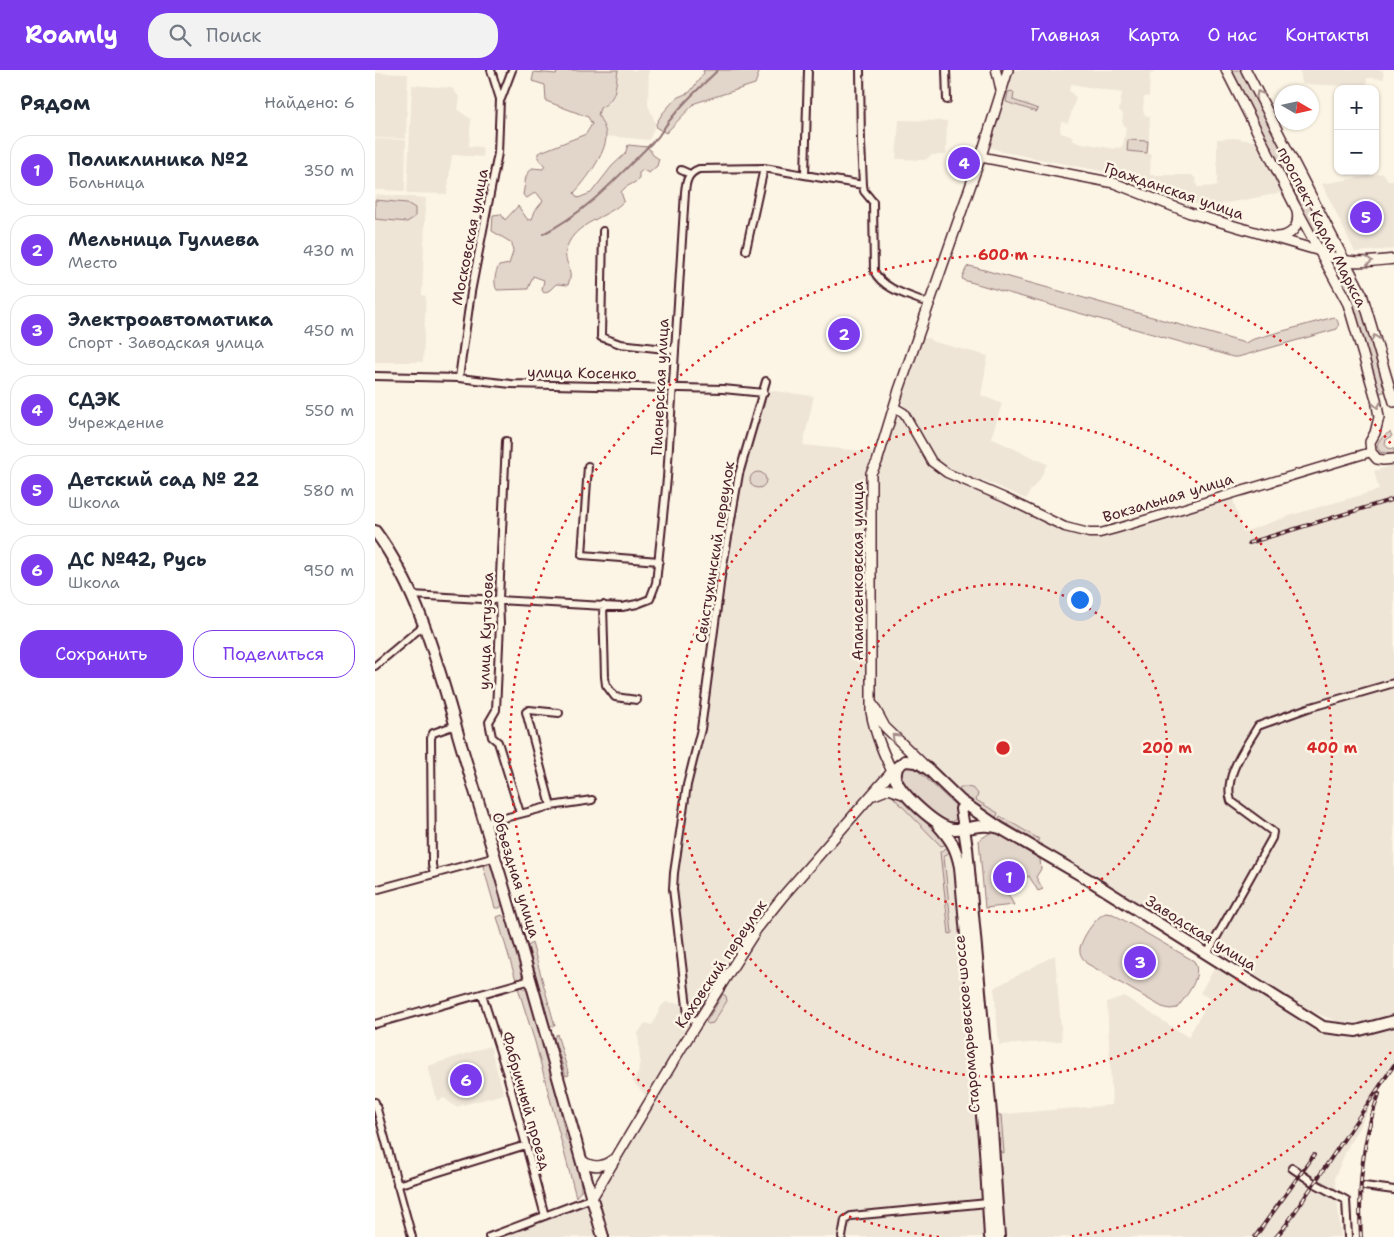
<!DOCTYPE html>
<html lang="ru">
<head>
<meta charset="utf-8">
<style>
	:root { --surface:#fff; --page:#f2f2f3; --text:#1f2937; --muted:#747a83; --line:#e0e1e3; --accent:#7c3aed }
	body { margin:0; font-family:"Shantell Sans",sans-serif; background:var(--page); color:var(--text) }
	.controls { position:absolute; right:15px; top:15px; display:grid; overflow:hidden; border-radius:10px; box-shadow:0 1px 4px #0004 }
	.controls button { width:45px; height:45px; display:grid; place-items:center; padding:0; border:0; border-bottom:1px solid var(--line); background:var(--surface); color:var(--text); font:25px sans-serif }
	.compass { position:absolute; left:899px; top:15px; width:45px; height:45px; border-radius:50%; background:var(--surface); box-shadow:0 1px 4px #0004; rotate:99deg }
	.you { position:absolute; left:704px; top:529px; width:18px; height:18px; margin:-12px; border:4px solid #fff; border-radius:50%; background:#1a73e8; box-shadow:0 0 0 8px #1a73e833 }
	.badge { display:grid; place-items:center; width:32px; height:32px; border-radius:50%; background:var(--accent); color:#fff; font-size:16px; font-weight:700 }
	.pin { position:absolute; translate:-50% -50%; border:2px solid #fff; box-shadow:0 1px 5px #0006 }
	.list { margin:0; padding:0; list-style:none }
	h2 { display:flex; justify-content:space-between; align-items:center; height:65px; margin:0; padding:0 20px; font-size:21px }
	h2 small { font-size:16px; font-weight:400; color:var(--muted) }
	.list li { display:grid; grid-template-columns:32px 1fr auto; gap:15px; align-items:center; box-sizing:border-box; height:70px; margin:0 10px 10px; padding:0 10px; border:1px solid var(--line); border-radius:20px }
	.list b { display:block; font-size:19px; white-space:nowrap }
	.list p { margin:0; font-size:16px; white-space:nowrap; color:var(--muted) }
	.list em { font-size:16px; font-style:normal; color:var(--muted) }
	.actions { display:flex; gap:10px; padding:15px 20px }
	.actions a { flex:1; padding:11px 0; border:1px solid var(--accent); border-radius:20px; text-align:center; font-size:18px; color:var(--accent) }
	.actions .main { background:var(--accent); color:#fff }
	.icon { flex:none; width:28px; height:28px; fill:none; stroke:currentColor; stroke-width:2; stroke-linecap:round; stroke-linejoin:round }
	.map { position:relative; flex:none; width:1019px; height:1167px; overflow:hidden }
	header { display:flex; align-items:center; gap:30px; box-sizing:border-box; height:70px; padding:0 25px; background:var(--accent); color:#fff }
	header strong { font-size:24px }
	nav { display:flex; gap:28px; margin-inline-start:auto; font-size:18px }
	.search { width:350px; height:45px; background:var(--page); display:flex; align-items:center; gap:12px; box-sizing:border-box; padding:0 18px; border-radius:20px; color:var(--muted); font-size:19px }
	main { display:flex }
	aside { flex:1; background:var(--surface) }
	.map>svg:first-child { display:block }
	.built { fill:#eee5d7; fill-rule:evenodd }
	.green { fill:#e2d5ca; stroke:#967a7a }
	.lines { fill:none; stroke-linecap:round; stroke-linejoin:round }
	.stream { stroke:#917474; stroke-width:2 }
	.minor-casing { stroke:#4a1f2b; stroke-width:10 }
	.tertiary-casing { stroke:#4a1f2b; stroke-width:11 }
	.secondary-casing { stroke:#4a1f2b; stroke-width:12 }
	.primary-casing { stroke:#4a1f2b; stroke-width:14 }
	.minor { stroke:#fcf5e5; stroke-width:6 }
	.tertiary { stroke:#fcf5e5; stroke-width:8 }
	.secondary { stroke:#fcf5e5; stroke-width:9 }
	.primary { stroke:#fcf5e5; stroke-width:10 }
	.rail-casing { stroke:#4a1f2b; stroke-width:4 }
	.rail { stroke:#fcf5e5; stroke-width:2; stroke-dasharray:5.5; stroke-linecap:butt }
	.oneway { stroke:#a38a88 }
	.ring { fill:none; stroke:#d62828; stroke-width:2.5; stroke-dasharray:2.5 5 }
	.labels { text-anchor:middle; stroke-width:5; stroke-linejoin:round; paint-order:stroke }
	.street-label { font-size:15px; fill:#4a1f2b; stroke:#fcf5e5 }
	.centre { fill:#d62828; stroke:#fcf5e5; stroke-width:2.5 }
	.ring-label { font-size:15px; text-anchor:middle; font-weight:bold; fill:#d62828; stroke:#fcf5e5; stroke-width:5; stroke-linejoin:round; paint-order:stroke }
</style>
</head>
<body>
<header>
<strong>Roamly</strong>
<div class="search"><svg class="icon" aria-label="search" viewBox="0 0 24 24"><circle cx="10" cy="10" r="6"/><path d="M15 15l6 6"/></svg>Поиск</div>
<nav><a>Главная</a><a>Карта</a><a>О нас</a><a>Контакты</a></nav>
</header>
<main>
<aside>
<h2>Рядом<small>Найдено: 6</small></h2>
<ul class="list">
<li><span class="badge">1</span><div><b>Поликлиника №2</b><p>Больница</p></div><em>350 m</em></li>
<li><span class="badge">2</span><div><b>Мельница Гулиева</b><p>Место</p></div><em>430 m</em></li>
<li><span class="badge">3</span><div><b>Электроавтоматика</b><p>Спорт · Заводская улица</p></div><em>450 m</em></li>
<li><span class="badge">4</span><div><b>СДЭК</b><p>Учреждение</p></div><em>550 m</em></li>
<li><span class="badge">5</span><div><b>Детский сад № 22</b><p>Школа</p></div><em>580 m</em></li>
<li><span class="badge">6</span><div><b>ДС №42, Русь</b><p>Школа</p></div><em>950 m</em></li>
</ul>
<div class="actions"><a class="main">Сохранить</a><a>Поделиться</a></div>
</aside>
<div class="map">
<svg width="1019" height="1167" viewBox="0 0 1019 1167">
	<rect width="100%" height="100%" fill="#fcf5e5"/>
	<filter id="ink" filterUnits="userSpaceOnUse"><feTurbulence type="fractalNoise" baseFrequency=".02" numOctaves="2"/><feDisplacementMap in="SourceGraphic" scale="10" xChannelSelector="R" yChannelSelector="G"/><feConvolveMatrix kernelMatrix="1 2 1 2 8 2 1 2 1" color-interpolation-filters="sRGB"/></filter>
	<g filter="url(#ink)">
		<!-- built -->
		<path class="built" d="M243,0H274L273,35L281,54L274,70L231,66L229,55L223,45L225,38L234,34L238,28Z
			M637,0H676L677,2L687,0H778L779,3L775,4L774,26L769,27L768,40L770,45L775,47L773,83L776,84L775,105H817L821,109L822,117L842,116V69L859,68L885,72L911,122L847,134L844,142L761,114L736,103L628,82L615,77L614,70ZM696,14L747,23L744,40L748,44L747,52L751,58L748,75L745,78L740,77V79L698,71L699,67L686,63L685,59L686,52L693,53L701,28L694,20Z
			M925,0H1008L1009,9L992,8V17L927,14Z
			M0,3L33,4L31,69L0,68Z
			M37,15L77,18L85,28L83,40L96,49L94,76L107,77L108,87L77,85L72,124L32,123Z
			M524,50L572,51L571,85H557L550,90L521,89Z
			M0,69L31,70L30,121L0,120Z
			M1008,103L1014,111H1019V179L980,182L947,114Z
			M0,124L51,128L47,225L51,226L48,292H0Z
			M554,268L556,271L613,286L606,325L627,334L616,368L672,394L665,409L655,421L651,429L608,410L606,413L558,390L528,334L526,325L547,269Z
			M392,320L439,326L428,375L497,382L492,408L491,423L493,629L507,699L503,712L409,819L323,945H317L315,942L302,813L316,714L332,649L340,575L356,485L359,451L368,399L370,397L373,389Z
			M518,348H528L556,399L709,466H723L857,426L868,462L920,444L1004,420L999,401L1019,395V945L990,952H964L930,939L908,924L678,781L588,729L506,643L501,631L498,423Z
			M514,722L525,725L555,751L579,782L603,1028L610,1167H231L222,1129L235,1105L380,871L416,823L496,729Z
			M680,885L687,971L624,975L619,918Z
			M842,894L947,960L1019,954V994L973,1077L960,1107L966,1167H628L618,1045L737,1035L732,932L749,926L813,967L835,929L825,923Z
			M291,932L310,934L320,953L273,1028L257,1011L263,1003L265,990L263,963L270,953L277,955L286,936Z
			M115,976L129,1024L81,1037L69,1028L62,1031L53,996Z
			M214,1132L223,1167H124Z"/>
		<!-- green -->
		<path class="green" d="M185,0H243C240,17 242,30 225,38L223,45C227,52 231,59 231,67C231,83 210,112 199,123L203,128L216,123L237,96L250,84L253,75L273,77L278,85L284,89L282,96L274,103L268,100L264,103V110L251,117L246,122L249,131C233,148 200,152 192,177C188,189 194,193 195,203C196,207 194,211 193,215L181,214L175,220L169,223L167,220L169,210L158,206L153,219L122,220C118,214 120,202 124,196L134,194L138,182L137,173L117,161L118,145L126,144L130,150L143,136L153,150L157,149L160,141L168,131L161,122L152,128L148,125L151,106L157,98L168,99L170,96L163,88V83L211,64L217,54L213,47L171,31L170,15L157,11L159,2L181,4Z
			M328,0H385L380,14L320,33L291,63L282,58L281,54L287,44L301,28L315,22L329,3Z
			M855,0H867L958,173L957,178L952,180L948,179Z
			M637,21L639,23L638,30L663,39L662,42L631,32L633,22Z
			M753,70L773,71L772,83L752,81Z
			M0,130L32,133L40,138V147L32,152L0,149Z
			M595,196L870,273L879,269L959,247C963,250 965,255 962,259L863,287H858L588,210L587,207L592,197Z
			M968,199H970L985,226L1012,321L1002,324L961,203Z
			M1015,362L1017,366L1011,370L1010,374L1013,378L1019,379V384L1005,382L1002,377C1003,369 1009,366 1015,362Z
			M375 410a8 8 0 1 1 16 0a8 8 0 1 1-16 0Z
			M533,696L541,699L580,735L583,743L580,750L573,753L566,750L527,713L525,706L526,701Z
			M586,717C594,717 599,717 603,724L601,730L623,743L621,748L593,732L583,722L584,718Z
			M517,726L529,730L572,774L566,776Z
			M625,746L664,769L662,772L624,749Z
			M618,761L665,789L666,799L661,807L668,819L663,821L654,806L629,821H631L639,835L610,838L604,770Z
			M573,777L575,781L569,787L577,863L574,864L565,782Z
			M112,793L116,794L128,833L125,838H120L108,796Z
			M731,843L738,844L819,891C828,906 812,925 802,938L795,939L787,937L711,893C708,888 704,885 705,878C707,868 721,846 731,843Z
			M127,845L133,851L148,903L146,908L141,910L122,847Z
			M157,873L180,956H175L153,876Z
			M146,917L153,920L184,1034L191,1068L196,1075L206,1115V1121L201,1127L160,972L143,918Z
			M348,924L351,926L352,931L338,953L333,954L331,952Z
			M182,964L194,1005L191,1006L179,968Z
			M621,1045H626L629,1083L624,1081Z"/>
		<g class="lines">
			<!-- stream -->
			<path class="stream" d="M168,164C217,139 244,104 283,67C299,41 321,21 343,0"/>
			<!-- minor casing -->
			<g class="minor-casing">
				<path id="minor" d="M485,0L486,73L488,115L489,121L498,132L499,201C508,220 537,226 555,234
					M571,0L572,30
					M126,29L137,0
					M306,100L315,104
					M430,105L433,0
					M228,161L226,267L245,274L299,280
					M371,180L389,98
					M0,306L84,308L136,314L348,319L389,323
					M84,308L96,222L123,83L125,29L116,0
					M131,371L124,529L125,554L121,640L114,652L117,667L123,672L145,743
					M213,396L207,485L284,491
					M37,525L247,537L262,534L275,529L281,513L292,408L310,122C311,111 313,103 324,99L389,98L488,115
					M228,535L230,607L231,615L240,627L262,630
					M0,596L49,555
					M176,736L151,642L154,640L184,643
					M110,753L176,736L217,730
					M59,804L57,795L56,668L58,663L81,655
					M0,820L121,787
					M832,884L897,768L898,762L856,731C848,706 871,677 883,656L933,638L1019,613
					M107,924L131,1001L170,1146
					M0,954L156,910
					M323,954L313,945L298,819L299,803L312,715L326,659L346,507L364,404L391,311
					M0,1032L37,1167
					M917,1098L939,1113L971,1130L973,1167
					M22,1115L151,1075
					M989,1116L1019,1120
					M114,1167L217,1128
					M467,1167L470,1150L476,1146L613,1133"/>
			</g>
			<!-- tertiary casing -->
			<g class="tertiary-casing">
				<path id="tertiary" d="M621,0L626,22
					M519,337L529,343L557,392L572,403L630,428L690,457L714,463H725L740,459L996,382"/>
			</g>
			<!-- secondary casing -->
			<g class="secondary-casing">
				<path id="secondary" d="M851,0L920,136L973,234L1001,329L1004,347L1000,363L995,372L996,382L1002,389L1008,390L1019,389
					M871,0L987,224L1019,332
					M606,87L739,113L815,143L945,181C972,196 990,192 1019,189
					M901,167C917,167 925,156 922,141
					M498,635L510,657L549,695
					M520,708C510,687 500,665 496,642V403L502,392L524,320L607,83L633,0
					M499,725L514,719L531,725
					M208,1091C217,1098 228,1097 237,1090
					M217,1128L307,977L381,860L409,825L520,698"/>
			</g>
			<!-- primary casing -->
			<g class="primary-casing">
				<path id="primary" d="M0,461C50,529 68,616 92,695C141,852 183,1010 228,1167
					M586,739L592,778L616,1044L624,1167
					M563,755C576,770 581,777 585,797L610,1080L615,1167
					M625,758C604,752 597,760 578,759C561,757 526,724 520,708L522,697L530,691L542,692L553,699L586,731L625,758L716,811L948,957L981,961L1019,951"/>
			</g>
			<!-- minor -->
			<use href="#minor" class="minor"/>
			<!-- tertiary -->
			<use href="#tertiary" class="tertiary"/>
			<!-- secondary -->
			<use href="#secondary" class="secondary"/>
			<!-- primary -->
			<use href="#primary" class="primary"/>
			<!-- rail casing -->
			<g class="rail-casing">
				<path id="rail" d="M874,473L1019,429
					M880,1167L939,1085
					M901,1167L911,1155L1019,995
					M986,1167C983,1119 987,1070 1004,1024"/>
			</g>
			<!-- rail -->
			<use href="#rail" class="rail"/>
		</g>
		<!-- one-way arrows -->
		<defs><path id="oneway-chevron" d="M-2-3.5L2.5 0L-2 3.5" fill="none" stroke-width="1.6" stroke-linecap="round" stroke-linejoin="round" transform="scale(1.25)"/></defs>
		<g class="oneway">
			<use href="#oneway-chevron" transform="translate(884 24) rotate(-118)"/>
			<use href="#oneway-chevron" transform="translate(994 191) rotate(-5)"/>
			<use href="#oneway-chevron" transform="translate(1000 268) rotate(-105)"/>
			<use href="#oneway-chevron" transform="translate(1002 335) rotate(80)"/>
			<use href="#oneway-chevron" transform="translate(520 667) rotate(-136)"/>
		</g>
	</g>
	<!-- distance rings -->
	<g class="ring">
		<circle cx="628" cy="678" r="164"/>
		<circle cx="628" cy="678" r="329"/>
		<path d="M1016 982A493 493 0 0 1 692 1167M564 1167A493 493 0 1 1 1016 374"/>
	</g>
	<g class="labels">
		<!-- street labels -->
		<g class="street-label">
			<text transform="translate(799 121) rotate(19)" y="5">Гражданская улица</text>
			<text transform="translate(947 157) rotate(63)" y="5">проспект Карла Маркса</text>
			<text transform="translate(95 167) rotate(-79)" y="5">Московская улица</text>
			<text transform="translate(207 303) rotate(1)" y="5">улица Косенко</text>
			<text transform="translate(285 317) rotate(-87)" y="5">Пионерская улица</text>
			<text transform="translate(793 428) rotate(-17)" y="5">Вокзальная улица</text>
			<text transform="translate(340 482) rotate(-81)" y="5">Свистухинский переулок</text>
			<text transform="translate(483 501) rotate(-90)" y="5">Апанасенковская улица</text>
			<text transform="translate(111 561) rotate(-88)" y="5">улица Кутузова</text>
			<text transform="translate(141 805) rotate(73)" y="5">Объездная улица</text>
			<text transform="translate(826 863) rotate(32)" y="5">Заводская улица</text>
			<text transform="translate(346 894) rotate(-56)" y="5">Каховский переулок</text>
			<text transform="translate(592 954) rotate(-95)" y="5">Старомарьевское шоссе</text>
			<text transform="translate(151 1031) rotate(74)" y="5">Фабричный проезд</text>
		</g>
	</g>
	<circle cx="628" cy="678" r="8" class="centre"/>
	<g class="ring-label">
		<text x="628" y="190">600 m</text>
		<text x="792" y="683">200 m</text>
		<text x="957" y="683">400 m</text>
	</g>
</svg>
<div class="controls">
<button>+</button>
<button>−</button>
</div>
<svg class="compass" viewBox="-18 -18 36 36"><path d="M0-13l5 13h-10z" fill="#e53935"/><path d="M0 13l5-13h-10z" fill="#747a83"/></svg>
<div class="you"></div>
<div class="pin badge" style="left:634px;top:807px">1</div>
<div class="pin badge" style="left:469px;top:264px">2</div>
<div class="pin badge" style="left:765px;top:892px">3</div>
<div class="pin badge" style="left:589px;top:93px">4</div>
<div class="pin badge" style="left:991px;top:147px">5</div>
<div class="pin badge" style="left:91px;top:1010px">6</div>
</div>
</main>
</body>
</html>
